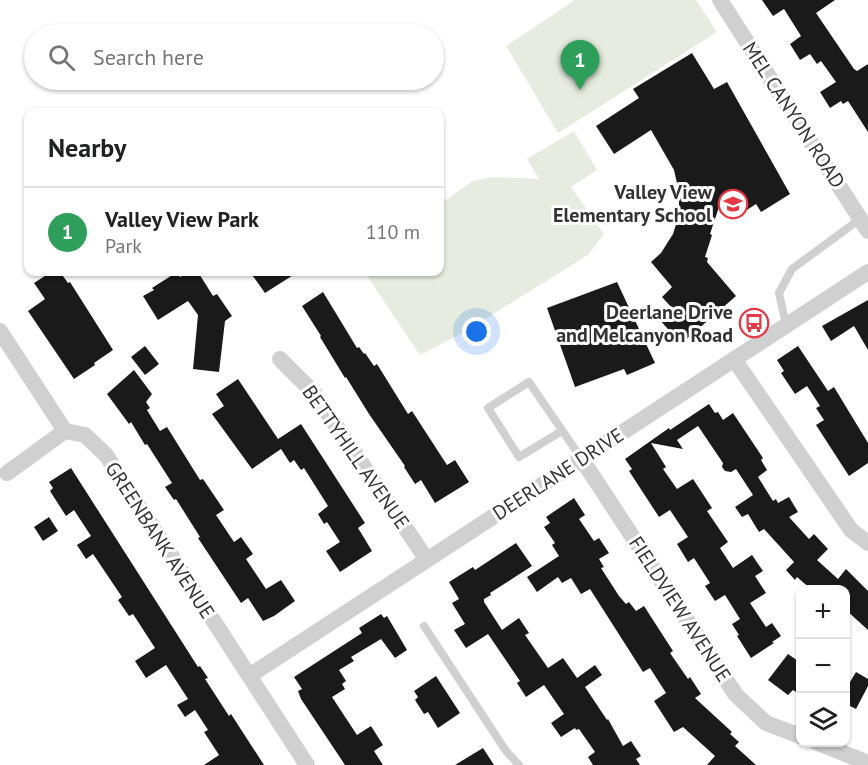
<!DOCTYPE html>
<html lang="en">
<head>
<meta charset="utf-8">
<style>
	:root { --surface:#fff; --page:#f2f2f2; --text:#202124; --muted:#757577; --line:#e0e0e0; --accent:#e63946 }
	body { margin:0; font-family:"PT Sans",sans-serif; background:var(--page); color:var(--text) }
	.controls { position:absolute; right:18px; bottom:18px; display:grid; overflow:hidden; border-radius:12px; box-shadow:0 2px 4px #0004 }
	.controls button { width:54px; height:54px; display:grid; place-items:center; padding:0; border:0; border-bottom:2px solid var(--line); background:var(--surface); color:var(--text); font:30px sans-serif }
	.you { position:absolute; left:477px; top:332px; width:21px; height:21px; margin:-15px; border:4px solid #fff; border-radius:50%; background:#1a73e8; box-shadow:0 0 0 9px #1a73e833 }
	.badge { display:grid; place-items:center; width:39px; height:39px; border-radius:50%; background:var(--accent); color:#fff; font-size:20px; font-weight:700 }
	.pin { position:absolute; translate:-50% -50px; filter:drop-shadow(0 2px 3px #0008) }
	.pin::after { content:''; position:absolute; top:32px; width:21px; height:18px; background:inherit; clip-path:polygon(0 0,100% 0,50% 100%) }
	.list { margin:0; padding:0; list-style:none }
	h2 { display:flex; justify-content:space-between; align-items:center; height:78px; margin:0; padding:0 24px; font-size:26px }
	h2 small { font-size:20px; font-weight:400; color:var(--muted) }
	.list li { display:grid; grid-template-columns:39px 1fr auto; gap:18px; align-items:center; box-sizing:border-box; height:90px; padding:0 24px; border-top:2px solid var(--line) }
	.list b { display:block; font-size:22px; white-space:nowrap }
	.list p { margin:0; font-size:20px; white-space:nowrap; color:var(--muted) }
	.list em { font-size:20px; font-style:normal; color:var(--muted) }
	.icon { flex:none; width:33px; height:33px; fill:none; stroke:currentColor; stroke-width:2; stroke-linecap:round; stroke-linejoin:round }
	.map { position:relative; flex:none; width:868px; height:765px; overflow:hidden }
	.search { position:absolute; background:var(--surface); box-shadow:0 2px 4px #0004; left:24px; top:24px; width:420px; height:66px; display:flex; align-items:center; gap:15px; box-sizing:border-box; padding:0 21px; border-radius:33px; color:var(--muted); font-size:22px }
	.panel { position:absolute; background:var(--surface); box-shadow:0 2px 4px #0004; left:24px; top:108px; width:420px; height:168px; border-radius:12px }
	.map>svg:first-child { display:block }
	.green { fill:#e6ecdf }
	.building { fill:#1a1a1a }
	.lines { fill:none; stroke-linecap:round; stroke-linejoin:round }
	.service { stroke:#d0d0d0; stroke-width:8 }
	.minor { stroke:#d0d0d0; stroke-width:16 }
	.labels { text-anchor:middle; stroke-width:6; stroke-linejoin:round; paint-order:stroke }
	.street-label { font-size:20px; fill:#333; stroke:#fff }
	.poi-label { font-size:20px; font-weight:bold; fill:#333; stroke:#fff; text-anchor:end }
</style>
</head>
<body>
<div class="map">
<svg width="868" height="765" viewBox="0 0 868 765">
	<rect width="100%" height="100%" fill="#fff"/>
	<!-- green -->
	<path class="green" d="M575,0H696L717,32L558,133L506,46Z
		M574,131L597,170L571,187L604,234L588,255L464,332L420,355L366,274L368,272H440V204L473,181L493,177L539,179L527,159Z"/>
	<!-- building -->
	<path class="building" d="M762,0H835L816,13L854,69L857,71L868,64V132L848,101L843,104L841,101L830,108L820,92L836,82L821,61L817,64L810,54L800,60L790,44L801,36L784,9L773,16Z
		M692,53L714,89L727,82L790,194L761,212L756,204L736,217L723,195L710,234L712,235L705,257L708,258L707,262L736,296L681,344L659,319L672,308L662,297L672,287L651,262L661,253L673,234L679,215V192L674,170L651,130L614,154L596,126L639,98L633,89Z
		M51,272H60L68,283L70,282L113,350L94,363L95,365L74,379L28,311L45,299L34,283Z
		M177,272L180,277L189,272H198L213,296L217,294L232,316L225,321L219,372L193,369L198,315L188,301L158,320L143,296L154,290L152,288Z
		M250,272H298L265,293Z
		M617,282L655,363L627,375L624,369L575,387L547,308Z
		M323,292L357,348L359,347L364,354L365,353L374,366L377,364L408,414L412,411L447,465L455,460L469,482L435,503L421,480L415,484L404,467L405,466L369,414L346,377L345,378L320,337L321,336L302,306Z
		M868,300V350L854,326L831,341L822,326Z
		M145,346L159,364L145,375L131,357Z
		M798,346L828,391L834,387L868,443V463L849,476L816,425L824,420L816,408L820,406L807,386L795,394L781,373L784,371L777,360Z
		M134,370L152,394L146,402L150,408L147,410L160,431L167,427L200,480L203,479L224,510L216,515L234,542L241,537L253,554L246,559L266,589L281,580L295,601L274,616L263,621L248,598L241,603L198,538L200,537L176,499L174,500L165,487L172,483L147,444L145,445L131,422L129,424L107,394Z
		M238,379L278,439L301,424L365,523L358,528L372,551L340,572L326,551L340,542L327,522L324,524L318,514L328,506L304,468L301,470L294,460L290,463L281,449L252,469L212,414L224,406L216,394Z
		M709,404L715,413L718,412L723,420L733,413L763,458L761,460L767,470L758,477L773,501L776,499L778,503L789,497L798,512L789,517L809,539L814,534L828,549L817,560L838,579L846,569L868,591V630L846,610V590H812L797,577L795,580L786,570L794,562L764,529L759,532L748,514L742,517L735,507L753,495L736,469L731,472L725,471L722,467L723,463L698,426L677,440L683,449L651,443L666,467L663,469L677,489L693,479L712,508L707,511L728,542L720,548L733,568L752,555L763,571L755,576L766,593L750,603L766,627L772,623L781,636L772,642L774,643L751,658L737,636L739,635L732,624L740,619L725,595L715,601L705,586L710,583L694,558L688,562L677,544L688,537L670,510L659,517L629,471L632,469L625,459L669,428L670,430Z
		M71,468L198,667L200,666L208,678L205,679L229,716L231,714L264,765H204L219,755L204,732L208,730L195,710L185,717L177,705L188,699L166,665L146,678L135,661L155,648L133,614L129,616L118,600L122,597L93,554L86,559L77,545L91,536L74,510L66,516L50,491L53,488L49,482Z
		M574,498L585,515L579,519L594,541L599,538L609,553L599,559L604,567L601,568L619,596L626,604L629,602L636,611L644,606L673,651L670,653L688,679L690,677L701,694L695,698L732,732L730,734L739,742L735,746L756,765H707L715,756L683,727L674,732L654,701L666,693L650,668L643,672L590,589L581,594L571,578L562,583L558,577L537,592L527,577L559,556L552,545L555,543L544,527L550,523L546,517Z
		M49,517L58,531L43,541L34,527Z
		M516,543L532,566L490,593L491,595L484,599V602L502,630L519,618L529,633L525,635L548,668L563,658L577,678L595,665L602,675L585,687L607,720L608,719L623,746L631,741L641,756L636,759L640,765H593L588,757L595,752L579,729L576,730L575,728L561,737L551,723L564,714L544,685L526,697L517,683L520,681L488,634L466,648L454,630L465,624L452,603L459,599L449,582L473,567L475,570Z
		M381,614L384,618L387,616L407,650L395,658L381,639L351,657L354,661L339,670L346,681L342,684L345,689L332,697L357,735L371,726L383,745L374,751L383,765H345L301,699L298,691L302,689L294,677L362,633L359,628Z
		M788,654L801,663V695L793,690L788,695L768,680Z
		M856,672L868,679V686L856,709L846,704V680L850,682Z
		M436,676L460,713L438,728L428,712L424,714L415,700L418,697L414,691Z
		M483,748L494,765H455Z"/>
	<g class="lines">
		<!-- service -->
		<path class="service" d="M786,325L779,293L792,269L860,219
			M562,431L519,457L488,408L529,382L581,458
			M424,626L506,751L519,765"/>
		<!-- minor -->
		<path class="minor" d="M720,0L868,231
			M0,331L65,431L85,435L106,455L307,765
			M280,359L314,393L427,560
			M734,359L851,530L868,543
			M581,458L736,695L766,723L800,736
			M7,473L65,431
			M249,676L868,272
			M816,742L868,763"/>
	</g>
	<!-- icons -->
	<defs>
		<g id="school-ring" transform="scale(1.5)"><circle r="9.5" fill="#fff" stroke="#e63946" stroke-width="1.5"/><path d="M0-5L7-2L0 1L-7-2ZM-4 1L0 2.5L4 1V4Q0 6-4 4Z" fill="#e63946"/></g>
		<g id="bus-ring" transform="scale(1.5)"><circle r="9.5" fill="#fff" stroke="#e63946" stroke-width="1.5"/><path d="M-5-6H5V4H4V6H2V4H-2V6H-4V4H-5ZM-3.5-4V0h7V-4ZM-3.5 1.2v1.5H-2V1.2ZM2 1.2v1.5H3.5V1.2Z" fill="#e63946"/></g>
	</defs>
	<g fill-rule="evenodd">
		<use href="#school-ring" x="733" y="204"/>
		<use href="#bus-ring" x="754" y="323"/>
	</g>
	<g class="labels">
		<!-- street labels -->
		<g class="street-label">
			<text transform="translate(794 115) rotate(57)" y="7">MEL CANYON ROAD</text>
			<text transform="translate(356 457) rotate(55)" y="7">BETTYHILL AVENUE</text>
			<text transform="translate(558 474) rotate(-33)" y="7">DEERLANE DRIVE</text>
			<text transform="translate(160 540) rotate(57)" y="7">GREENBANK AVENUE</text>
			<text transform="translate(680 609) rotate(57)" y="7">FIELDVIEW AVENUE</text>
		</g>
		<!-- poi labels -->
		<g class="poi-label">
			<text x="712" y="199">Valley View<tspan x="712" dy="23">Elementary School</tspan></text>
			<text x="733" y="319">Deerlane Drive<tspan x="733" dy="23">and Melcanyon Road</tspan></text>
		</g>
	</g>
</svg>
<div class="controls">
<button>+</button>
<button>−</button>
<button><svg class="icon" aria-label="layers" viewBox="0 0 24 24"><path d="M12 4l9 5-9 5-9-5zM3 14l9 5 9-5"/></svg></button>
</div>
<div class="you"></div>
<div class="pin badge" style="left:580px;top:90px;background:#2e9e5b">1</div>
<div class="search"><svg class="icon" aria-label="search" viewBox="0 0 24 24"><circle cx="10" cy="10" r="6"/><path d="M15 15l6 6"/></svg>Search here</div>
<section class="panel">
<h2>Nearby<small></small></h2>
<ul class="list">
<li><span class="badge" style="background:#2e9e5b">1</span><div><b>Valley View Park</b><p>Park</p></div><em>110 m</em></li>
</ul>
</section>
</div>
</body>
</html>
